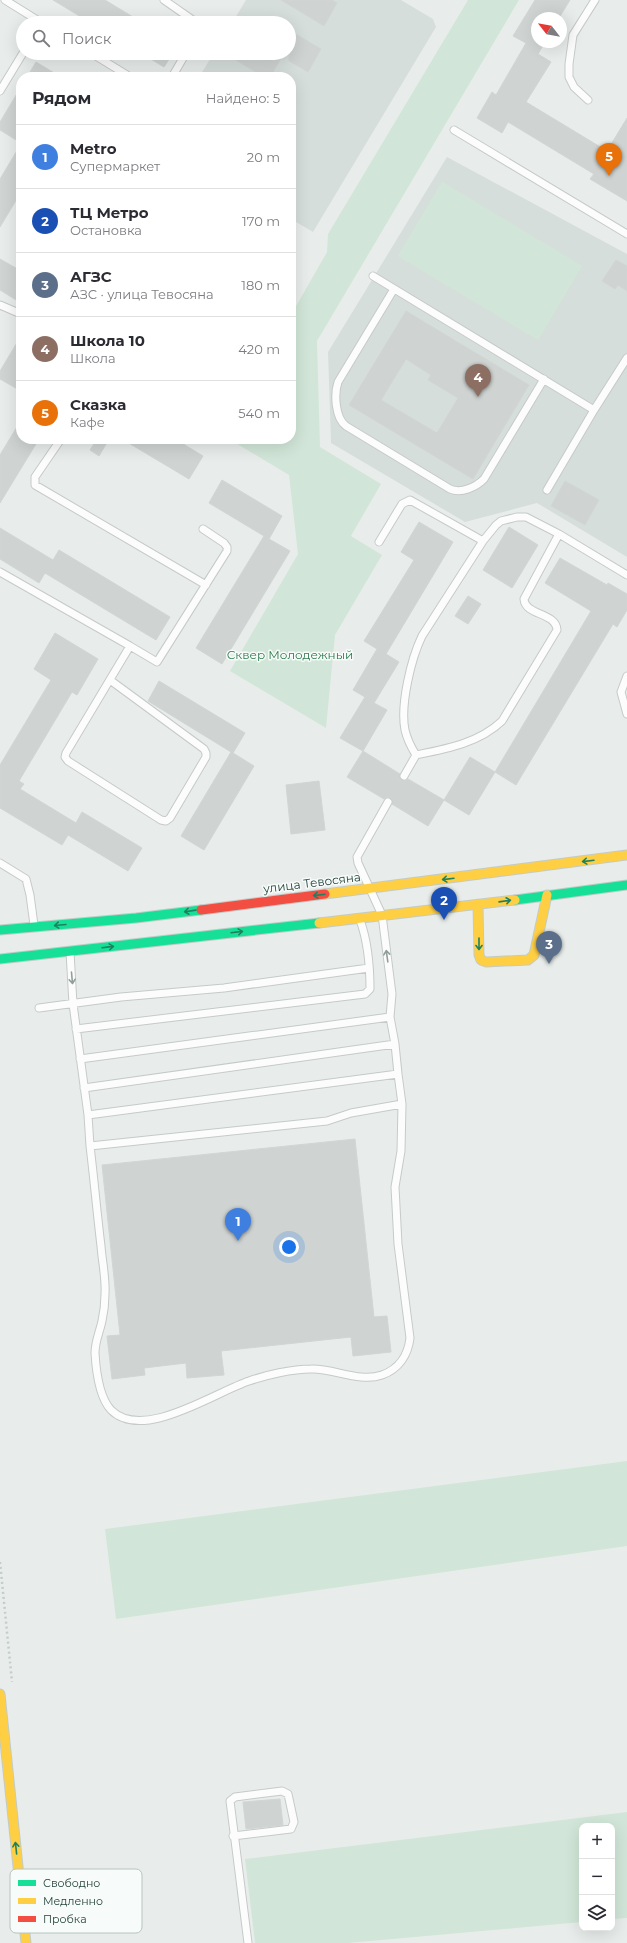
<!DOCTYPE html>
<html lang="ru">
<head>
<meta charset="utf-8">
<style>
	:root { --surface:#fff; --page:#f2f2f3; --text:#2b2b33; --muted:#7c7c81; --line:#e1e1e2; --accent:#ea580c }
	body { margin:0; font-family:Montserrat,sans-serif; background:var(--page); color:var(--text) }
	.controls { position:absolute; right:12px; bottom:12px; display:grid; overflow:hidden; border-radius:8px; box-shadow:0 4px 16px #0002 }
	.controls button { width:36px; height:36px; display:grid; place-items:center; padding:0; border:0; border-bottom:1px solid var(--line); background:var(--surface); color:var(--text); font:20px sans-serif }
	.compass { position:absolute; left:531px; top:12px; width:36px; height:36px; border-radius:50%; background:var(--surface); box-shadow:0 4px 16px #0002; rotate:301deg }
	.you { position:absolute; left:289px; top:1247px; width:14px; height:14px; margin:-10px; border:3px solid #fff; border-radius:50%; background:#1a73e8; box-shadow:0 0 0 6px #1a73e833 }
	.badge { display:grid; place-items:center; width:26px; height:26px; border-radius:50%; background:var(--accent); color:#fff; font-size:13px; font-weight:700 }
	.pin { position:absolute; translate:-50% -33px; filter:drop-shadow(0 1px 2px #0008) }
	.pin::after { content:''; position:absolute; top:21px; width:14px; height:12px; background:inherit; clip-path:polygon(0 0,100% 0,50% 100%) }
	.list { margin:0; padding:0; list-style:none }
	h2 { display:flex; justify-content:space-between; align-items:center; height:52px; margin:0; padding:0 16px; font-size:17px }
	h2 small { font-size:13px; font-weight:400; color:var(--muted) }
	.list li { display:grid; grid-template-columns:26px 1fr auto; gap:12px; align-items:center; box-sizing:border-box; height:64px; padding:0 16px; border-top:1px solid var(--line) }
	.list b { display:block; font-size:15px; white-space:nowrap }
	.list p { margin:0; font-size:13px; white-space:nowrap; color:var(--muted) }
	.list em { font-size:13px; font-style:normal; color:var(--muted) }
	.icon { flex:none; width:22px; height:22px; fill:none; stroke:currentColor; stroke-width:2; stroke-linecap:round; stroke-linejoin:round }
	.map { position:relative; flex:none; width:627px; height:1943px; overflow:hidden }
	.search { position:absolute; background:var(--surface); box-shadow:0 4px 16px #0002; left:16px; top:16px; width:280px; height:44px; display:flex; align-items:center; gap:10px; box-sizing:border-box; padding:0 14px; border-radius:22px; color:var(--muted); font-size:15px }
	.panel { position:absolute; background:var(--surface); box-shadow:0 4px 16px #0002; left:16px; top:72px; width:280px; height:372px; border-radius:16px }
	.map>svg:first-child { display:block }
	.built { fill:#d6dedb }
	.green { fill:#d1e6d8 }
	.building { fill:#cfd4d2; stroke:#d1d6d4; fill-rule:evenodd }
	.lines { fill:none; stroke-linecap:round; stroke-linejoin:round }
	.lane-casing { stroke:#c5cac8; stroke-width:9 }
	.fast-casing { stroke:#c3cbc8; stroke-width:11 }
	.slow-casing { stroke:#c3cbc8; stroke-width:11 }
	.jam-casing { stroke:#c3cbc8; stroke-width:11 }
	.path { stroke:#c3ccca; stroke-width:2.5; stroke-dasharray:2 3; stroke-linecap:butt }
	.lane { stroke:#fcfcfc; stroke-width:7 }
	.fast { stroke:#16e098; stroke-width:9 }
	.slow { stroke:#ffcf43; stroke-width:9 }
	.jam { stroke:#f24e42; stroke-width:9 }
	.oneway { stroke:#1e8160 }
	.oneway2 { stroke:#909f9b }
	.labels { text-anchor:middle; stroke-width:3; stroke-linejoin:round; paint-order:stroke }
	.park-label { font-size:12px; fill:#2d7a4b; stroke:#f7fbf9 }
	.street-label { font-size:12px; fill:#24423a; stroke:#f7fbf9 }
	.key { fill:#f7fbf9; stroke:#b8c4c0; stroke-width:1 }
	.key-label { font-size:11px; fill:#24423a }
</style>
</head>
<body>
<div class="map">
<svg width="627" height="1943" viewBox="0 0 627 1943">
	<rect width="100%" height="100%" fill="#e8edeb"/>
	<!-- built -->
	<path class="built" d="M246,0H401L433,19L436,27L313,232L291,219V77H199L214,53H289V23H232Z
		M447,157L627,254V557L537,503L465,522L331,443L328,352Z"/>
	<!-- green -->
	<path class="green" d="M468,0H519L317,341L320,447L381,484L351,536L382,555L335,635L326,728L230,671L298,554L289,475L229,439H291V315L327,252L328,234Z
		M442,182L582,266L538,340L398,256Z
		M627,1461V1546L116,1619L105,1529Z
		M627,1812V1918L612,1919V1826H582V1922L348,1943H255L245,1859Z"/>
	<!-- building -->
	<path class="building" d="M53,0H105L143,23H91Z
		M281,0H332L337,3L324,26Z
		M535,0H570L559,18H537V42H545L538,54L551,62L526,102L607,151L627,118V201L590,179L594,174L508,122L502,133L477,118L492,92L496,95L526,43L513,36Z
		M289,30L321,49L308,72L289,61Z
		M141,53H173L164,67Z
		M224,53H284L270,77H264Z
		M36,62L61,77H27Z
		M21,87V143L0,130V122Z
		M21,144V192L0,227V179Z
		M0,259L21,271V303L0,290Z
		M616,260L627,266V291L618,285L615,289L602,281Z
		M406,311L529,385L473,479L349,405ZM406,359L431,375L428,380L458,398L437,433L381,400Z
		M21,336V391L0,379V371Z
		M21,420V439H39L0,503V455Z
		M97,439H109L99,456L90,450Z
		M122,439H175L203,456L189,479Z
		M222,480L282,516L269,539L290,551L222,664L196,648L264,536L209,503Z
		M565,481L599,500L585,525L551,506Z
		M419,522L453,542L386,654L399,662L374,703L387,710L363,751L340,738L365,697L353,690L377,649L364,641L414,560L401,552Z
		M509,527L538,545L512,588L483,570Z
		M0,528L53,560L59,550L170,617L156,640L45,573L39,583L0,559Z
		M560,558L607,585L608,583L627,594V610L617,627L613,624L516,785L495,772L591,611L545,583Z
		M468,596L481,604L468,624L455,616Z
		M55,633L98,659L77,695L72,692L19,781L24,784L20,789L76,823L82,812L142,848L128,871L68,835L62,845L0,808V765L51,680L34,669Z
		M159,681L245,733L233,753L254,766L204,850L181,836L231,752L148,701Z
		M363,751L400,774L401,780L404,781L408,779L444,800L428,826L392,804L391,798L388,797L384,799L347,777Z
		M470,757L495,772L469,815L444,800Z
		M319,781L325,830L291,834L286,785Z
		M355,1139L374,1317L387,1316L391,1352L353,1356L351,1337L221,1351L224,1375L187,1378L186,1363L144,1368L145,1375L112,1379L107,1336L120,1335L102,1165Z
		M280,1799L283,1825L246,1829L243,1802Z"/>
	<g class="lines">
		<!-- lane casing -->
		<g class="lane-casing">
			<path id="lane" d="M5,0L42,23
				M164,0L197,23
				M91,53L127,75
				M172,77L186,53
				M0,91L23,53
				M588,100L574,87L569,77V64L573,35L595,0
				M454,130L627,234
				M373,276L594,410
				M394,289L338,382C334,394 335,418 346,426L450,489C461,494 476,487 484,479L544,379
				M0,305L21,314
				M61,439L35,477V485L206,585
				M547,490L594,410L627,358
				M379,542L402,504L410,500L483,541
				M0,572L130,646L66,753L65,757L68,761L161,820L166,821L170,818L206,757V753L204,749L110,680
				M130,646L157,662L227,551V547L224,543L203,529
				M627,676L621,692L627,714
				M416,755C411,747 407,739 405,730C400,705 411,659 422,636L483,541L496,525L501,521L517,517H526L559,534
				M404,776L416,755C446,749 479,743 502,721L557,630C556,612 525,616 524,599L559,534L627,575
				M388,802L357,857L358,863L382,915L392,994L390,1017
				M0,863L26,879L30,895L34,925
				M70,952L73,1004L88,1115L398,1074L395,1044L84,1088
				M39,1008L121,997L224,988L369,968
				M76,1029L365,994L370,989C370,966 368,942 360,920
				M80,1059L390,1017L395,1044
				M88,1115L90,1146L327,1121L351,1113L402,1104L398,1074
				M90,1146C94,1179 97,1213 101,1246C102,1261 106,1278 105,1294C105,1302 104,1312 102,1321C100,1331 95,1341 95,1353C96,1370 99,1397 111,1410C143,1442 215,1392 249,1381C266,1375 292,1369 311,1369C333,1368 360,1383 382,1375C399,1369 408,1355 410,1338L398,1244L395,1187L401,1151L402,1104
				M233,1836L291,1829L294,1822L288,1794L282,1791L235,1797L230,1801L248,1943"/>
		</g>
		<!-- fast casing -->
		<g class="fast-casing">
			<path id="fast" d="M515,900L627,885
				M0,930L136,918L201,910
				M0,959L319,923"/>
		</g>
		<!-- slow casing -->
		<g class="slow-casing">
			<path id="slow" d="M325,894L627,855
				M478,905L479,955L481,960L486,962L528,960L534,955L547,895
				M319,923L515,900
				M0,1694L26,1943"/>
		</g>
		<!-- jam casing -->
		<g class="jam-casing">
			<path id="jam" d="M201,910L325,894"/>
		</g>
		<!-- path -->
		<path class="path" d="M0,1562L12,1682"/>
		<!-- lane -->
		<use href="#lane" class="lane"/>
		<!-- fast -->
		<use href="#fast" class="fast"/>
		<!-- slow -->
		<use href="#slow" class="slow"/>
		<!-- jam -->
		<use href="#jam" class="jam"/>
	</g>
	<!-- one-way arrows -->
	<defs><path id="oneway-shaft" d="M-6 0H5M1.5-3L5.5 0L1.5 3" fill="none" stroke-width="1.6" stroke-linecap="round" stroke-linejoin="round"/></defs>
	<g class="oneway">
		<use href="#oneway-shaft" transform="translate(588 861) rotate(173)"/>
		<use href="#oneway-shaft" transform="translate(448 879) rotate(173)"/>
		<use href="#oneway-shaft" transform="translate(319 895) rotate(173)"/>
		<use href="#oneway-shaft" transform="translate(505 901) rotate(-8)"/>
		<use href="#oneway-shaft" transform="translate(190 911) rotate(172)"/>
		<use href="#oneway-shaft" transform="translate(60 925) rotate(175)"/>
		<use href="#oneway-shaft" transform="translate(237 932) rotate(-7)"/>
		<use href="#oneway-shaft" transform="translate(479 944) rotate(90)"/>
		<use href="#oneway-shaft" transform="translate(108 947) rotate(-7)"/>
		<use href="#oneway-shaft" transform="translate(16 1848) rotate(-96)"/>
	</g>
	<g class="oneway2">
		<use href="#oneway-shaft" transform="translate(387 956) rotate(-98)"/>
		<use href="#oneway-shaft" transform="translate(72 978) rotate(85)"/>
	</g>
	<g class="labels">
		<!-- park labels -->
		<g class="park-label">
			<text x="290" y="659">Сквер Молодежный</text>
		</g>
		<!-- street labels -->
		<g class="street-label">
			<text transform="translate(312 883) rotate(-7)" y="4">улица Тевосяна</text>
		</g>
	</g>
	<!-- legend -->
	<rect x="10" y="1869" width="132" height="64" rx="6" class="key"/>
	<rect x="18" y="1880" width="18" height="6" fill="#16e098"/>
	<rect x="18" y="1898" width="18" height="6" fill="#ffcf43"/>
	<rect x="18" y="1916" width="18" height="6" fill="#f24e42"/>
	<g class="key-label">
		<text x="43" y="1887">Свободно</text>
		<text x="43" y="1905">Медленно</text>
		<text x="43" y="1923">Пробка</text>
	</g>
</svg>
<div class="controls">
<button>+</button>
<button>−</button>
<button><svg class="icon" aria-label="layers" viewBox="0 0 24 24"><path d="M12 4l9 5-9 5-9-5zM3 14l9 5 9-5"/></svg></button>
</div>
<svg class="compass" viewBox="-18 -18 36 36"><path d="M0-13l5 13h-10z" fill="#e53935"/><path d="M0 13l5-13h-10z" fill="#7c7c81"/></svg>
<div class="you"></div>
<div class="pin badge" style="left:238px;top:1241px;background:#3f7fe0">1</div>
<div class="pin badge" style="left:444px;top:920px;background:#1a4fb4">2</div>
<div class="pin badge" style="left:549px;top:964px;background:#5c6f8a">3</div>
<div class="pin badge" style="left:478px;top:397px;background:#8d6e63">4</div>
<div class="pin badge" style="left:609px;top:176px;background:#e8710a">5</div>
<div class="search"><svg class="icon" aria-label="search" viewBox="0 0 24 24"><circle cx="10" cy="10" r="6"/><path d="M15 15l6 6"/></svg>Поиск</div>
<section class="panel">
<h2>Рядом<small>Найдено: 5</small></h2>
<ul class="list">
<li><span class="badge" style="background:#3f7fe0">1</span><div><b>Metro</b><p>Супермаркет</p></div><em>20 m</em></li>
<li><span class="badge" style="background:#1a4fb4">2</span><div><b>ТЦ Метро</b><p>Остановка</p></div><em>170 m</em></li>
<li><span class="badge" style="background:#5c6f8a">3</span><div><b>АГЗС</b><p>АЗС · улица Тевосяна</p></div><em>180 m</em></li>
<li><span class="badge" style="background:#8d6e63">4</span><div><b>Школа 10</b><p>Школа</p></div><em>420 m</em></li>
<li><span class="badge" style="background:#e8710a">5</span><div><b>Сказка</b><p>Кафе</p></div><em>540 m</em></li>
</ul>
</section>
</div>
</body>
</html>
